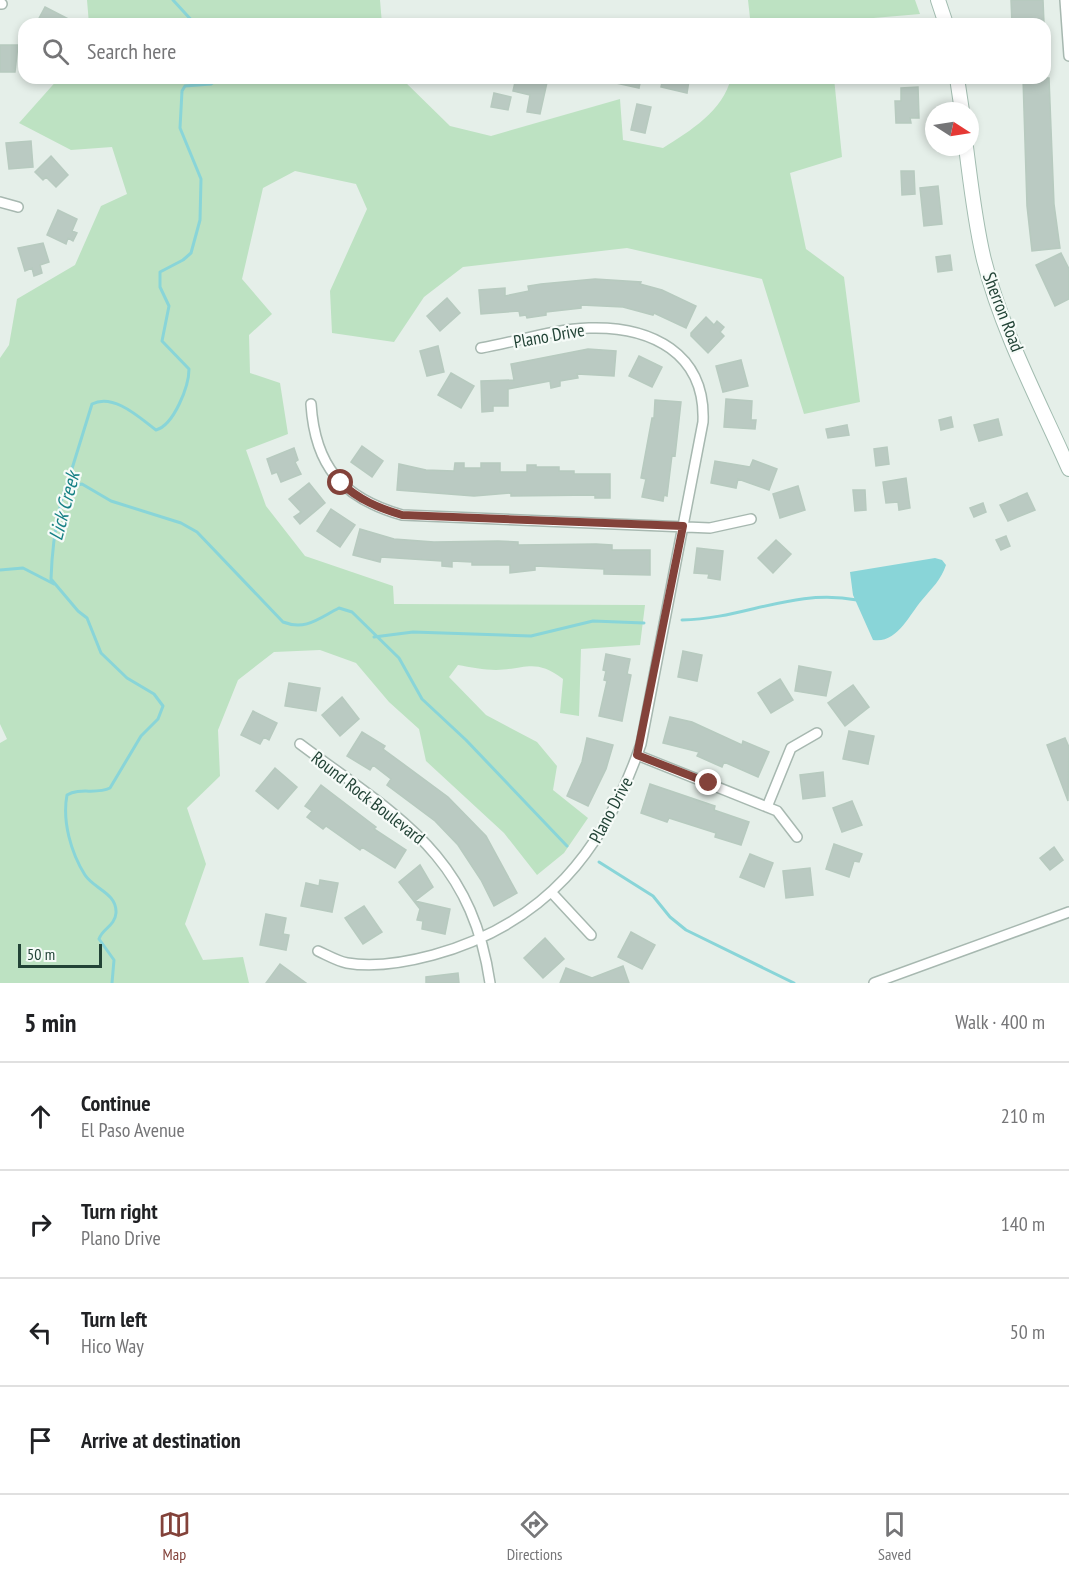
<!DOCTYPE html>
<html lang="en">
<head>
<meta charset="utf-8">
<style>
	:root { --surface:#fff; --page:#f2f2f2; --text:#202124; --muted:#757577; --line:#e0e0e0; --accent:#83423a }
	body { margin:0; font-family:"PT Sans Narrow",sans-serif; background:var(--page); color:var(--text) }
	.compass { position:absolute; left:925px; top:102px; width:54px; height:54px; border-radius:50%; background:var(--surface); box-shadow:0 3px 9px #0003; rotate:102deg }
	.scale { position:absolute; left:18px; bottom:15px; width:84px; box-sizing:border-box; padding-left:6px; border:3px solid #224336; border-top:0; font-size:16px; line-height:21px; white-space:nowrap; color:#224336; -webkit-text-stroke:4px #f6fbf8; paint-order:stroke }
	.stop { position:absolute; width:18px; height:18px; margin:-14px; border:4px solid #83423a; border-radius:50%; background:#fff }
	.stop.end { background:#83423a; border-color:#fff; box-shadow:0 2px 6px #0008 }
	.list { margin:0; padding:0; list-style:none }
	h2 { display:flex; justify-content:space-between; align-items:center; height:78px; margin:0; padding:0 24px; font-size:26px }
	h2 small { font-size:20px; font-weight:400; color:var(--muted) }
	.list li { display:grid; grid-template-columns:39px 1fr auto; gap:18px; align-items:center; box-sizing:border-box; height:108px; padding:0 24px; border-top:2px solid var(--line) }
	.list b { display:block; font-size:22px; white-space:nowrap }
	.list p { margin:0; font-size:20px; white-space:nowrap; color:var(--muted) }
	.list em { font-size:20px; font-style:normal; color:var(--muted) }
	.icon { flex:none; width:33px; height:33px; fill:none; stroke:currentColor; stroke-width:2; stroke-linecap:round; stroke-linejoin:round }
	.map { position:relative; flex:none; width:1069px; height:983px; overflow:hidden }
	.search { position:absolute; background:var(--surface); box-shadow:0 3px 9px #0003; left:18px; right:18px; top:18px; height:66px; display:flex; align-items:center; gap:15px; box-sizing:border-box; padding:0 21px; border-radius:18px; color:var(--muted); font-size:22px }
	.sheet { height:510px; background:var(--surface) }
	nav { display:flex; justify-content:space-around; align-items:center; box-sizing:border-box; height:84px; border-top:2px solid var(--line); background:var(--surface); font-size:16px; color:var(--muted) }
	nav a { display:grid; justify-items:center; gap:3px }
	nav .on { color:var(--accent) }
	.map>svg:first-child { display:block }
	.green { fill:#bde2c2 }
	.water { fill:#89d5d8 }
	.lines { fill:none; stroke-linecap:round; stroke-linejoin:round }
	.stream { stroke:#89d5d8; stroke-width:3 }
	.building { fill:#bacac2; stroke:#b7cabf; stroke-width:1.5 }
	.street-casing { stroke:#a7b8b0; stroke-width:12 }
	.secondary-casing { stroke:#a2bcb0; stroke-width:16 }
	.street { stroke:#fff; stroke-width:9 }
	.secondary { stroke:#fff; stroke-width:14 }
	.route { stroke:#83423a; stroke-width:8 }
	.labels { text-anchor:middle; stroke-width:4.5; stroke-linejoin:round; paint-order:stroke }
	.street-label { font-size:18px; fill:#224336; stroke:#f6fbf8 }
	.water-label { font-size:20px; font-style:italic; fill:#168085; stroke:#f6fbf8 }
</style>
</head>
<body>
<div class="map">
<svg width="1069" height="983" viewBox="0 0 1069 983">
	<rect width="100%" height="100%" fill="#e5efe9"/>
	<!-- green -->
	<path class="green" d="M87,0H380L382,24H89Z
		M748,0H915L920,14L827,22L750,18Z
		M59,78H401L450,126L491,136L620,99L623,140L663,148C690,131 723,111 731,78H834L842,157L790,173L806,249L844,277L860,402L804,414L762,279L627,248L463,267L424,297L394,342L332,333L330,291L367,209L356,184L295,171L263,188L242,279L272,314L249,335L250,373L280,383L288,434L246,450L266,506L305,556L393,586L394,604L645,605L640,645L581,649L579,716L560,713L563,679C535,658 527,669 496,670C484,670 470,667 458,665L449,677L486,715L537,742L557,766L553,790L588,818L564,853L537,875L504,833L426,761L419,729L389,702L356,663L320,650L274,652L238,680L218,730L220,776L187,808L206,864L185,924L203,960L243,957L249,983H0V743L7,739L0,724V358L9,345L17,299L75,265L101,206L127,194L112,147L71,150L19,123Z"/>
	<!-- water -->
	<path class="water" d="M935,558L942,560L946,565C941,580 932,588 922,600C909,615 897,644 873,640L853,595L850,572Z"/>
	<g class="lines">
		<!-- stream -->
		<path class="stream" d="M173,0L195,24
			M66,488L92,404C114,393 140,418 156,430C174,425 189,386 189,369L162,341L169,306L160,287V272L183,260L191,253L200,220L201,179L180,128L182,91L185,86L211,84L218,78
			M0,570L23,568L54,584
			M682,620C744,619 793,588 857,600
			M374,637L413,632L531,636L593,621L644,623
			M599,862L653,896L670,917L686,930L794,983
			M112,983L114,960L99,939C102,929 115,926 116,913C117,893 94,889 85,875C71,853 62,821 67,795C80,787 96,795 110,788L141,736L158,719L163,706L154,694L127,678L101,653L87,618L78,611L51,579C52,547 56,518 65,488L82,484L111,501L181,523L197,532L283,622C306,631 319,618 339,608L352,612L399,658L422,699L466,740L567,846"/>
	</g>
	<!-- building -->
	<path class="building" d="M1011,0H1043L1044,24H1012Z
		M45,7L78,24H36Z
		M0,45H18L15,72H0Z
		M516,78H548L540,114L527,112L530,95L513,91Z
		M611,78H641L639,88L611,82Z
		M663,78L689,81L687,93L661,87Z
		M1023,78H1049L1054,204L1060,248L1032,251L1027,206Z
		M918,87L919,118H910L911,123H896L895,101H901V88Z
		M494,93L511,97L508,110L491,107Z
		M637,104L651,107L645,133L631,130Z
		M31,141L33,167L9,169L6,143Z
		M51,156L68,175L56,187L46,177L43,180L35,172Z
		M901,171H914L915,194L902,195Z
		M938,186L942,224L924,226L920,188Z
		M58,210L77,219L72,231L77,233L73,241L68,238L66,244L47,235Z
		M43,243L49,262L40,265L42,273L34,276L32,268L25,271L18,248Z
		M1061,253L1069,269V299L1055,306L1036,265Z
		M950,255L952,270L938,272L936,257Z
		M595,279L641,282L640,284L662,290L696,306L686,328L654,313L653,315L623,307L581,305V308L546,312V315L527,318L526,315L520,316L519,311L481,314L479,290L505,288V296L529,291L528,286L541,284Z
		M447,298L460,313L440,331L427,316Z
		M706,317L714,325L717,321L724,327L720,332L724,336L708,353L691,336V333Z
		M438,346L444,372L427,376L420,351Z
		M588,349L616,351L614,376L577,374L578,378L560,381V386L551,388L550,381L508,389V406H493V411L482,412L481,381L514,380L511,364Z
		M639,356L662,367L652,387L629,376Z
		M741,360L748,386L723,392L716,366Z
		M451,373L474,386L461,408L438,395Z
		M726,399L752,401L751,420H756L755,429L724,427Z
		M655,400L681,402L675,456L672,455L667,496L664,495L663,501L642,497L646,479L641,478L652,418H654Z
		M951,417L953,427L941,430L939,420Z
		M998,419L1002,435L979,441L974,425Z
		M847,425L849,435L828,438L826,429Z
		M362,446L383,461L372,477L351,462Z
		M887,447L889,464L876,466L874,449Z
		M294,448L298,460L295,462L301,474L281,482L277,472L272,474L267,459Z
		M753,460L777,469L769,490L738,479L736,488L711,483L715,461L750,467Z
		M455,463H464V468H481V463H500V472H527V465H536V467H559V471H574V474H610V498H595V495L511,496V493L474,496L397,490L399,464L426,470L454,471Z
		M906,478L910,508L899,510L898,502L886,503L883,482Z
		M309,483L325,503L300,524L294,517L301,512L289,499Z
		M798,486L805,510L780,518L773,494Z
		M853,490H865L866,510L855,511Z
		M1027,493L1035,510L1008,521L1000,505Z
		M983,503L986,512L974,517L970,508Z
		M331,509L355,525L340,547L317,531Z
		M360,529L394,539L434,542L498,541L518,542V545L596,544L612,545V550H650V575L604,574V569L535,566V570L510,573V565H472V562L452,561V567L442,566V561L381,557L380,562L353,555Z
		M1006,536L1010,546L1001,550L996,540Z
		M776,540L791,554L773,573L758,558Z
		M697,548L723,551L720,580L708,578L709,574L694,573Z
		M683,651L702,655L697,681L678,677Z
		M606,654L630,659L627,674L631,675L622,721L599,716L607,681L604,680L606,671L603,670Z
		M799,666L831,672L826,696L795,691Z
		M780,679L793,700L771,713L758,693Z
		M289,683L320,688L316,711L285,706Z
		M853,685L869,707L845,726L828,703Z
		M342,697L359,719L340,736L322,715Z
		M253,711L277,723L269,740L264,737L260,744L241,735Z
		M670,717L692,722L742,745L743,741L769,752L758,777L724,762L722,767L697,756L699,752L663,743Z
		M849,731L874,736L868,764L843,759Z
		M362,732L385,746L383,749L448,797L486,836L517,893L494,906L481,880L458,845L435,821L387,785L391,779L373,765L370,770L347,756Z
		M587,738L613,745L606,769L588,806L567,796L582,762Z
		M1065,738L1069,747L1068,801L1047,745Z
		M275,768L297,787L278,809L256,791Z
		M823,772L825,796L803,799L800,775Z
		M650,784L715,806L714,810L749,822L741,845L715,837L716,833L669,818L667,822L641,813Z
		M321,785L376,827L374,829L406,850L395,868L362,847L360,850L326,826L323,829L307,817L312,811L305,806Z
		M852,801L862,825L842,832L833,808Z
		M834,844L862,854L859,862L854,861L849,877L826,869Z
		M1054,847L1063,860L1050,870L1040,858Z
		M750,854L773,863L764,887L740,877Z
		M420,865L433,887L415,901L450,909L445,934L422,929L423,921L417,920L420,909L399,882Z
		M810,868L813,895L786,898L783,871Z
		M320,880L338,883L332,912L301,906L306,883L319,886Z
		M364,906L382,932L363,944L345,918Z
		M266,914L286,918L283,934L289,935L286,950L260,945Z
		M631,932L655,945L642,969L618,957Z
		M545,938L564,959L543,978L524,958Z
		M280,964L306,983H266Z
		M623,966L629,983H560L566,968L592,978Z
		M458,973L459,983H426V977Z"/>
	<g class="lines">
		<!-- street casing -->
		<g class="street-casing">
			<path id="street" d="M1065,0L1069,56
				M0,4H2
				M0,202L18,207
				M311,404C315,466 342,498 402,515L710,528L751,519
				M300,744C396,816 471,853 490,983
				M637,755L777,811L797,837
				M767,807L791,748L817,733
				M552,893L591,935
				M318,951C327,955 337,961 347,963C375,968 407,962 433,955C545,924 604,851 641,744L703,422C706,353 651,326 589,328C553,329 516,342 481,348
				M874,983L1069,912"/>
		</g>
		<!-- secondary casing -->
		<g class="secondary-casing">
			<path id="secondary" d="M938,0L946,24
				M957,78L962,111
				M966,147C971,185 975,223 984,260C1002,332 1039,401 1069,469"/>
		</g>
		<!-- street -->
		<use href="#street" class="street"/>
		<!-- secondary -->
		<use href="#secondary" class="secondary"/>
	</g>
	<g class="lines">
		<!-- route -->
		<path class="route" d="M341,483C359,500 379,508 402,515L683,526L637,755L709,783"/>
	</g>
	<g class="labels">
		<!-- street labels -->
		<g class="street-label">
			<text transform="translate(1003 312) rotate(69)" y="6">Sherron Road</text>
			<text transform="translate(549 336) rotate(-10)" y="6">Plano Drive</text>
			<text transform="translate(368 798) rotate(38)" y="6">Round Rock Boulevard</text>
			<text transform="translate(611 810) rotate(-62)" y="6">Plano Drive</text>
		</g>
		<!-- water labels -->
		<g class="water-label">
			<text transform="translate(64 506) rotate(-75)" y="7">Lick Creek</text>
		</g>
	</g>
</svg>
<svg class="compass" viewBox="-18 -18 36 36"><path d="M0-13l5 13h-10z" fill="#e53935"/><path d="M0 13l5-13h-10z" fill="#757577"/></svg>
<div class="scale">50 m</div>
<div class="stop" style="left:341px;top:483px"></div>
<div class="stop end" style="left:709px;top:783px"></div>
<div class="search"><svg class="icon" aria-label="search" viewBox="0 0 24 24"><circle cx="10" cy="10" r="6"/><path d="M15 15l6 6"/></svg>Search here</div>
</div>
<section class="sheet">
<h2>5 min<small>Walk · 400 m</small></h2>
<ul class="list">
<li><svg class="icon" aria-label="ahead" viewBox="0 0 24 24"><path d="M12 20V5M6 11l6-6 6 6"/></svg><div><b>Continue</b><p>El Paso Avenue</p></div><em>210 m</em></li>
<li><svg class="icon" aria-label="right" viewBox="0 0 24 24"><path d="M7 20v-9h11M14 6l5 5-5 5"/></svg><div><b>Turn right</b><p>Plano Drive</p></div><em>140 m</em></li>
<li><svg class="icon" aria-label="left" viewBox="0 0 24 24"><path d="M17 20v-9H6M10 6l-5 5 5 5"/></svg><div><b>Turn left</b><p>Hico Way</p></div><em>50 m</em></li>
<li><svg class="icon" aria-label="arrive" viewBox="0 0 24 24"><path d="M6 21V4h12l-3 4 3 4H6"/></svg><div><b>Arrive at destination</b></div></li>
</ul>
</section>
<nav>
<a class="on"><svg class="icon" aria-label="map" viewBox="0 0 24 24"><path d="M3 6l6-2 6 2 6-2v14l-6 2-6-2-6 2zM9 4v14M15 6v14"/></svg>Map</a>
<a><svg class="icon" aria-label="directions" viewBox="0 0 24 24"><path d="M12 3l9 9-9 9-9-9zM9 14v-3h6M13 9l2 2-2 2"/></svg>Directions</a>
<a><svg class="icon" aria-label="saved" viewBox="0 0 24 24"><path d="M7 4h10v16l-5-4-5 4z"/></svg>Saved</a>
</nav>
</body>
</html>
